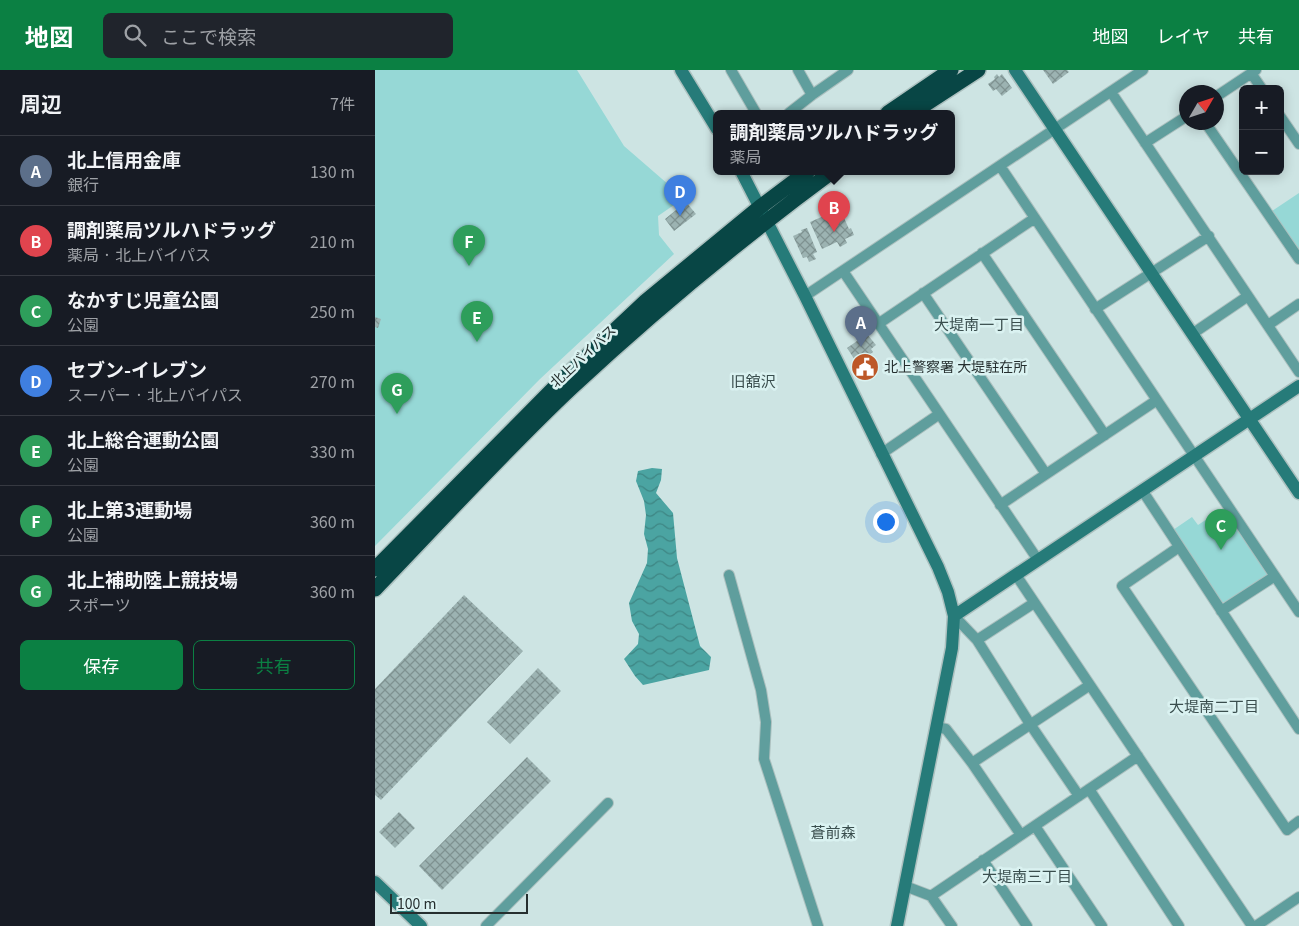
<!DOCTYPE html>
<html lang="ja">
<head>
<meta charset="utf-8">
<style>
	:root { --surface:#171b24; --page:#20242c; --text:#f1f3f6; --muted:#9ea1a6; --line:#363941; --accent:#0b8043 }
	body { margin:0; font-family:Georgia,"Noto Sans JP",serif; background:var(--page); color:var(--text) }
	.controls { position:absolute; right:15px; top:15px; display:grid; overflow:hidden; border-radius:8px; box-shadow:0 2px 12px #0003 }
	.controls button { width:45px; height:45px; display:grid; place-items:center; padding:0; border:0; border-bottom:1px solid var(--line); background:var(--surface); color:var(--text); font:25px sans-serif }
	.compass { position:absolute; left:804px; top:15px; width:45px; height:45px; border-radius:50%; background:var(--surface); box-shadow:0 2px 12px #0003; rotate:51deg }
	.scale { position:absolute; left:15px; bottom:12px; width:138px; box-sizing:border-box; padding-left:5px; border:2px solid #262f2f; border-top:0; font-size:14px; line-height:18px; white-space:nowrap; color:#262f2f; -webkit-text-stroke:4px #daf2f1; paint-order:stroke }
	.you { position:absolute; left:510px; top:451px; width:18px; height:18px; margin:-12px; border:4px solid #fff; border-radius:50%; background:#1a73e8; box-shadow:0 0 0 8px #1a73e833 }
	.badge { display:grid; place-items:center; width:32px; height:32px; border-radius:50%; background:var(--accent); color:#fff; font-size:16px; font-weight:700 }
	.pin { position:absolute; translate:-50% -41px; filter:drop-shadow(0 1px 2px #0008) }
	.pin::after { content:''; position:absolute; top:26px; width:18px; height:15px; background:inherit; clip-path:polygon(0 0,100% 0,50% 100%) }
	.popup { position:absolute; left:338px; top:40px; width:242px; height:65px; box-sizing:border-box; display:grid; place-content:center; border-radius:8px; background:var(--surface); filter:drop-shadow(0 1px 4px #0005); font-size:16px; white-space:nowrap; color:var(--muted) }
	.popup b { font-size:19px; color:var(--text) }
	.popup::after { content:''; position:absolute; left:50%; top:100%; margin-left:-10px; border:10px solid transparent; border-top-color:var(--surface) }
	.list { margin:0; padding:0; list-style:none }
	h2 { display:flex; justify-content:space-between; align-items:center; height:65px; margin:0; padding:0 20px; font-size:21px }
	h2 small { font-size:16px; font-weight:400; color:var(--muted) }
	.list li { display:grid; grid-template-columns:32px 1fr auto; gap:15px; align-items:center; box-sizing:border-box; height:70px; padding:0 20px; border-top:1px solid var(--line) }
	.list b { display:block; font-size:19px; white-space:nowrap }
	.list p { margin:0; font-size:16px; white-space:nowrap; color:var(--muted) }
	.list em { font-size:16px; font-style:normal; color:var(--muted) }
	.actions { display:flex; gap:10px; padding:15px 20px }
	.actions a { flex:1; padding:11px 0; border:1px solid var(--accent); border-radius:8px; text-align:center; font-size:18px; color:var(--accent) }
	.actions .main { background:var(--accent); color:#fff }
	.icon { flex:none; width:28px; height:28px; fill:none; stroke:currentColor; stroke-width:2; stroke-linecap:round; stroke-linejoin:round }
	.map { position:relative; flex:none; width:924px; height:856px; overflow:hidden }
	header { display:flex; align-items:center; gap:30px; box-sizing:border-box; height:70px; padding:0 25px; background:var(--accent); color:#fff }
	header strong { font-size:24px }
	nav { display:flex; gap:28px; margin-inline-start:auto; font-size:18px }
	.search { width:350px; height:45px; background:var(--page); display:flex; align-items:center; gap:12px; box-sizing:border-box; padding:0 18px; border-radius:8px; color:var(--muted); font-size:19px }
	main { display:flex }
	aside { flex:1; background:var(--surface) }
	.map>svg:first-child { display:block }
	.park { fill:#96d8d6 }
	.water { fill:url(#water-waves) }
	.building { fill:url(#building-cross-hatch) }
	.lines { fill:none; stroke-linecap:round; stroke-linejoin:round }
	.street-casing { stroke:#acc0bf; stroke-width:12 }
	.secondary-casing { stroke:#acc0bf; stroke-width:15 }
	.highway-casing { stroke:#acc0bf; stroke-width:18 }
	.street { stroke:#5f9e9d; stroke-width:10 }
	.secondary { stroke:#267b79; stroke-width:12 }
	.highway { stroke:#084645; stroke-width:15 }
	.labels { text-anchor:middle; stroke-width:5; stroke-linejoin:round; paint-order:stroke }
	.street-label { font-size:14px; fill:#262f2f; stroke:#daf2f1 }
	.poi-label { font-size:14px; fill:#262f2f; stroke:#daf2f1; text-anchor:start }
	.neighbourhood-label { font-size:15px; fill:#3a4e4e; stroke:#daf2f1 }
</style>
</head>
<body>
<header>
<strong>地図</strong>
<div class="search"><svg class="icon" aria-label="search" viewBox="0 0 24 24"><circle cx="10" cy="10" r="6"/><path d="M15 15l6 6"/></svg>ここで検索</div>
<nav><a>地図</a><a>レイヤ</a><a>共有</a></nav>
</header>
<main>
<aside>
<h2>周辺<small>7件</small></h2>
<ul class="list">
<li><span class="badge" style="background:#5c6f8a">A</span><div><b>北上信用金庫</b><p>銀行</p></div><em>130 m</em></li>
<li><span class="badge" style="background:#e0444e">B</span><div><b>調剤薬局ツルハドラッグ</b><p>薬局 · 北上バイパス</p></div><em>210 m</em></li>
<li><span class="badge" style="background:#2e9e5b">C</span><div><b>なかすじ児童公園</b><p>公園</p></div><em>250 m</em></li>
<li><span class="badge" style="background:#3f7fe0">D</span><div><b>セブン-イレブン</b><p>スーパー · 北上バイパス</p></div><em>270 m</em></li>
<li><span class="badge" style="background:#2e9e5b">E</span><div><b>北上総合運動公園</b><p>公園</p></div><em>330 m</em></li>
<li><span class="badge" style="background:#2e9e5b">F</span><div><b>北上第3運動場</b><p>公園</p></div><em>360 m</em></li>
<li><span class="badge" style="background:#2e9e5b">G</span><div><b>北上補助陸上競技場</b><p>スポーツ</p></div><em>360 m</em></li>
</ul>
<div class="actions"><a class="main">保存</a><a>共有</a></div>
</aside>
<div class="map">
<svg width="924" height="856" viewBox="0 0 924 856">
	<defs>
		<pattern id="water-waves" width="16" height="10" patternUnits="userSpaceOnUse" patternTransform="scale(1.25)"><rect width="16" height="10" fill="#4ba4a2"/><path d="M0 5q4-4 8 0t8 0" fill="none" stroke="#3e8684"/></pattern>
		<pattern id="building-cross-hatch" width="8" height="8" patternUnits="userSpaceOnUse" patternTransform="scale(1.25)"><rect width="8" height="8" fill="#9cb3b2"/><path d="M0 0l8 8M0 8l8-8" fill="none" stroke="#7f9291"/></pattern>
	</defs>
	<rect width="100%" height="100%" fill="#cde4e3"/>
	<!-- park -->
	<path class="park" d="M0,0H202L249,76L309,128L283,146L284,165L299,184L165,309L0,476Z
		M924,123V180L897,141Z
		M850,437L893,501L891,508L852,533L847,532L798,460L817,447L823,455Z"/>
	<!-- water -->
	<path class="water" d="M277,398L287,399L286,410L281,423L298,443L302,488L325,576L336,587L334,600L268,615L260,606L249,589L263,574L264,564L257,551L254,533L272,493L273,479L269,464L271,445L269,431L261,411L263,401Z"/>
	<!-- building -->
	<path class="building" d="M668,0H692L694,2L678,14Z
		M622,4L624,7L627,4L637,18L627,26L621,19L618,21L613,14L620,9L619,7Z
		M311,132L321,144L299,161L290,149Z
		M465,139L474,159L476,158L479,165L470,169L472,173L465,177L462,172L447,179L435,152Z
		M432,158L442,182L438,184L441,189L434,192L432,187L428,188L418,166L427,162L426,160Z
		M0,247L6,249L3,258L0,257Z
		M492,264L501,275L496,279L498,282L482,293L472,278Z
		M496,288L501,296L485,308L478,299L485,294L487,295Z
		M89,525L148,581L6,730L0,725V619Z
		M163,598L186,621L135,674L112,652Z
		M152,687L176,711L67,820L44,796Z
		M24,742L40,758L20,778L4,762Z"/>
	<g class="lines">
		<!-- street casing -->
		<g class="street-casing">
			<path id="street" d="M356,0L381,43
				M423,0L437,25
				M876,3L887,19
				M736,22L924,302
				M842,26L881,0
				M414,43L437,25L473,0
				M905,46L924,74
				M830,52L924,189
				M770,73L812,46
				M625,96L924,542
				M607,183L730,365
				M468,201L663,490
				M548,223L671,404
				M430,226L768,0
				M720,239L834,166
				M503,254L660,148
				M893,255L924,234
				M817,264L873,226
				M506,384L563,345
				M767,420L924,659
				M625,435L782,330
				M804,477L747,516L912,760L924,751
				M354,505L386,620L391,652L389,689L443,856
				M641,505L877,856
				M846,541L900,506
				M579,546L602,570L655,654L704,726
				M602,570L659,533
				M561,657L571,659L597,693L646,765
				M597,693L715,615
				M714,719L804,856
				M660,756L727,856
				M608,790L652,856
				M530,816L556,826L763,686
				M556,826L577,856
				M111,856L233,733
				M881,856L924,827"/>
		</g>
		<!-- secondary casing -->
		<g class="secondary-casing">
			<path id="secondary" d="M306,0L342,59
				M640,0L924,423
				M366,101L430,226L563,497L573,522L579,546L577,578L522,856
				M579,546L924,316
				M0,812L46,856"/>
		</g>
		<!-- highway casing -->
		<g class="highway-casing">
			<path id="highway" d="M513,43L576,0
				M537,43L603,0
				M0,499L187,310L271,231L385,137L433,101
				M0,519C65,452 128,382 196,318C279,241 367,168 458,101"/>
		</g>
		<!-- street -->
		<use href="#street" class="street"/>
		<!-- secondary -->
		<use href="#secondary" class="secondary"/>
		<!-- highway -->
		<use href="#highway" class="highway"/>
	</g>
	<!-- icons -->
	<defs>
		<g id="civic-disc" transform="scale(1.4375)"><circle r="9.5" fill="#bd5828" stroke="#daf2f1"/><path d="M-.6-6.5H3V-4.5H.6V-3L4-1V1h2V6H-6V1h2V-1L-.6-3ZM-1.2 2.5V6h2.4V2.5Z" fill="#fff"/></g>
	</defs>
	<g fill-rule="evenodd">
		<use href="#civic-disc" x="490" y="297"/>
	</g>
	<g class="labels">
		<!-- street labels -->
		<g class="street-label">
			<text transform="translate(208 286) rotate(-43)" y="5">北上バイパス</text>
		</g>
		<!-- poi labels -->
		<g class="poi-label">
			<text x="509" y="302">北上警察署 大堤駐在所</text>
		</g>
		<!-- neighbourhood labels -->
		<g class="neighbourhood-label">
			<text x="604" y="260">大堤南一丁目</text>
			<text x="378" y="317">旧舘沢</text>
			<text x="839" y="642">大堤南二丁目</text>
			<text x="458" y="768">蒼前森</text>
			<text x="652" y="812">大堤南三丁目</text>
		</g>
	</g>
</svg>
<div class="controls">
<button>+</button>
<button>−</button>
</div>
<svg class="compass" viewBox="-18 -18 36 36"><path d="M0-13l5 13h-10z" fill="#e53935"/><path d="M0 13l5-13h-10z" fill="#9ea1a6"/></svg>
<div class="scale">100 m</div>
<div class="you"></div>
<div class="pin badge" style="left:486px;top:277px;background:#5c6f8a">A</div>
<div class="pin badge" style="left:459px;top:162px;background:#e0444e">B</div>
<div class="popup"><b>調剤薬局ツルハドラッグ</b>薬局</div>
<div class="pin badge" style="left:846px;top:480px;background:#2e9e5b">C</div>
<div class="pin badge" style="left:305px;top:146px;background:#3f7fe0">D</div>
<div class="pin badge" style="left:102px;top:272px;background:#2e9e5b">E</div>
<div class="pin badge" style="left:94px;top:196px;background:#2e9e5b">F</div>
<div class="pin badge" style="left:22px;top:344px;background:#2e9e5b">G</div>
</div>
</main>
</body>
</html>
